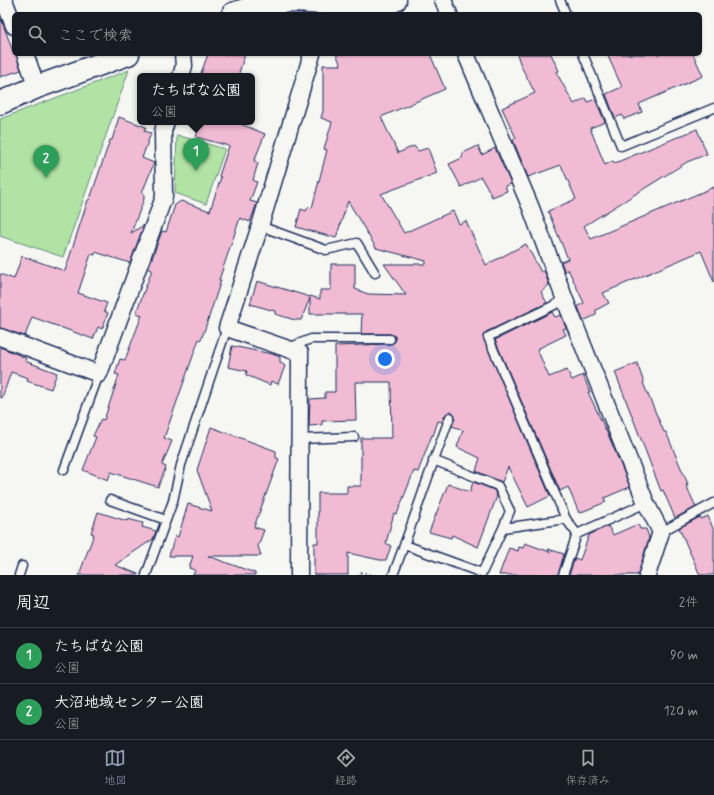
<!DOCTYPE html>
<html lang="ja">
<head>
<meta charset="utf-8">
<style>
	:root { --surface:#171b24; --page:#20242c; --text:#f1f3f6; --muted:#9ea1a6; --line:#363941; --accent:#919bb2 }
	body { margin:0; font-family:Mynerve,"Klee One",sans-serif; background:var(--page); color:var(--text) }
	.you { position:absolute; left:385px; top:359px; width:14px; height:14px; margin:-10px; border:3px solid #fff; border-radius:50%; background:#1a73e8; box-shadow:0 0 0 6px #1a73e833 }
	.badge { display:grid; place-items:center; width:26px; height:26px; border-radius:50%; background:var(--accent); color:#fff; font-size:13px; font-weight:700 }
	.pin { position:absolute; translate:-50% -33px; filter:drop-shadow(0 1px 2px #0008) }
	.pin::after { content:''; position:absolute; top:21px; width:14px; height:12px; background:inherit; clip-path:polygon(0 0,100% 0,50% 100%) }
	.popup { position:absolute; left:137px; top:73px; width:118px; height:52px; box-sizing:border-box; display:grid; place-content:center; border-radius:6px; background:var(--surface); filter:drop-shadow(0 1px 3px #0005); font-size:13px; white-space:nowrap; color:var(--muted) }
	.popup b { font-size:15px; color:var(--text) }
	.popup::after { content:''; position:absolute; left:50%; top:100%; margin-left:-8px; border:8px solid transparent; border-top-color:var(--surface) }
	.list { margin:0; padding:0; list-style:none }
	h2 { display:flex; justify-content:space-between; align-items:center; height:52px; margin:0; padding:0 16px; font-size:17px }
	h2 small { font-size:13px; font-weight:400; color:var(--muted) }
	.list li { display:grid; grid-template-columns:26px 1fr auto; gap:12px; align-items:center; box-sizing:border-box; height:56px; padding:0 16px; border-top:1px solid var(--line) }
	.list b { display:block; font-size:15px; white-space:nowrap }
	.list p { margin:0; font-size:13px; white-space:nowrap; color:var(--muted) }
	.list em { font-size:13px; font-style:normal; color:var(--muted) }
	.icon { flex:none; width:22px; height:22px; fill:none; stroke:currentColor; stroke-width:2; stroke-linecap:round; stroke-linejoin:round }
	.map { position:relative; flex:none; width:714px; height:575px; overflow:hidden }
	.search { position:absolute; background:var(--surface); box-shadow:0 1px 3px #0004; left:12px; right:12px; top:12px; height:44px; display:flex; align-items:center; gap:10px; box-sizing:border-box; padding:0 14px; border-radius:6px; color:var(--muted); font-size:15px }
	.sheet { height:164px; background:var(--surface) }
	nav { display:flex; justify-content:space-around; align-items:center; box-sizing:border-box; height:56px; border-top:1px solid var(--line); background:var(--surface); font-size:11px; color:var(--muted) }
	nav a { display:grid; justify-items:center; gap:2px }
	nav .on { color:var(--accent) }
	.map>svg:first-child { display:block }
	.green { fill:#b1e3a4; stroke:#668981 }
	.building { fill:#f2bbd4; stroke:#1b2f5e }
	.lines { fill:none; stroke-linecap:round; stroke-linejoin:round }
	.lane-casing { stroke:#1b2f5e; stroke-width:11 }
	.street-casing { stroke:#1b2f5e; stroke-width:19 }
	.secondary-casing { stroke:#1b2f5e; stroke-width:25 }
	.path { stroke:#1b2f5e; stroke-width:2.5; stroke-dasharray:1 3; stroke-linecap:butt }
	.lane { stroke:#f6f6f2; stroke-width:8 }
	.street { stroke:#f6f6f2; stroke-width:16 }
	.secondary { stroke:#f6f6f2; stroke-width:22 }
</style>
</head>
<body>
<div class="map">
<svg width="714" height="575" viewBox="0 0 714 575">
	<rect width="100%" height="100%" fill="#f6f6f2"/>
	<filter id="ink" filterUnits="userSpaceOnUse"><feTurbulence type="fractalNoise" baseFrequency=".025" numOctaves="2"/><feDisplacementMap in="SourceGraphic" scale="8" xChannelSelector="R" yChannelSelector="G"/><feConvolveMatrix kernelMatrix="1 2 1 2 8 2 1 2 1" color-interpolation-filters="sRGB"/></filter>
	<g filter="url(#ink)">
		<!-- green -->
		<path class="green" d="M129,70L63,257L0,236V119Z
			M177,135L225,149L206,204L175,193Z"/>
		<!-- building -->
		<path class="building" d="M1,19L14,54H16L21,70L0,77V20Z
			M208,54H245L238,76H200Z
			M336,54H430L445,89L381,117L398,153L414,146L418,151L428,148L437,173L381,194L404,233L453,211L459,224L466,221L486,265L526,244L541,272L544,270L549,285L541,292L547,303L486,332L483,337L550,496L528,507L508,467L502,482L476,471L480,458L457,447L463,430L452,426L455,416L452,412H449L445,415L442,422L438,421L433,436L432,435L418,472L414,471L397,514L394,513L386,543L391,546L386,560H380L348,553V575H314V543H318V493H347V486H361V438H392L391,382H355L356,420L322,421V425L309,426L310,399L325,398V392H335V346L390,344L395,342V336L390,334H361L362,314H310V298L301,320H295L275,314V311L250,304L257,281L310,297V296L320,299V290H331V264H355V289L368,294L406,295L384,264H426V261L376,248L348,201L336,238L296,227L301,209L306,211L308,207L312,208L327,150L324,149L332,122L321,118L323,111V65H341Z
			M517,54H551L559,71L556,72L574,104L586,98L588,102L595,99L605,122L590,128L605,165L613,161L615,163L697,129L707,154L687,162L584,226L591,239L714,187V282L701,251L603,293L609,303L596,310V315L583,321L578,306L584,303L568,269L565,272L561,262L568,259L548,211L576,199L561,165L528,177L513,140L516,138L502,108L535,93L521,66Z
			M607,54H693L703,76L639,104L642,112L624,119L622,115L615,118L606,94L622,87Z
			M119,117L146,127L144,131L151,133L142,158L154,163L144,188L142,192L144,193V199L131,233L144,225L130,263L95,252V255L91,254L78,293L107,303L104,311L108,313L102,329L98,327L93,339L32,317L25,336L0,328V274L14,279L22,256L65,271L88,200L90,199L110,140H112Z
			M201,122H236L265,134L254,161L258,163L253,180L257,182L250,201L257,203L250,222L240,218L219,280H221L207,323L201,340L199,339L164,438L172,441L162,465L166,467L158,487L111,472L108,480L83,470L96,437L93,436L101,419L104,420L119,375L115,374L120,359L125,360L142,315L136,313L152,270L148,269L162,231L166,232L175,205L181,201L210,211L221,177L219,176L229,146L196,137Z
			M478,146L482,155L495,148L511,184L505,186L507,191L492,197L485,183H484L481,177L461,187L449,164L462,158L463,153Z
			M552,312L555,317L561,315L566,328L563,329L566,335L537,349L549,377L567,370L572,380L583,375L590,392H588L610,439L630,487L604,498L606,502L579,513L568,487L560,491L495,340Z
			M232,346L272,354L280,357V362L285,366L278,384L271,381L270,385L246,375L247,371L228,367Z
			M0,347L26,358L25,361L57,373L51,389L27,381L28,378L11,372L2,398L0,397Z
			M637,363L644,383H643L664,432H666L678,461L688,484L686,485L696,507L675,518L663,490L661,491L615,372Z
			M211,427L276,451V458L279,459L254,527L264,530L258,546L261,556H208L255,573V575H193L195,570L189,568L193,556H169L175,536L178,537L188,504L212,511L197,470Z
			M473,482L494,490L497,496L478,547L452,535L451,538L429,532L448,484L470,492Z
			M98,512L127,521L128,519L143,523L142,527L156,531L153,539L115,565L138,574V575H79L94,534L91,533Z
			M708,516L714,531V575H700L679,528L700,517L701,519Z
			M638,524L640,529H646L649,537L638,575H569L575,558L580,560L589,535L608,526L613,535Z
			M525,543L550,552L548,549L564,554L558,575H499L509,548L518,551L519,547L523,548Z"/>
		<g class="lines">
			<!-- lane casing -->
			<g class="lane-casing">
				<path id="lane" d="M560,0L566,14
					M583,54L621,146L714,108
					M260,226L326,250L357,243L375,273
					M565,300L488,337L566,519L577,534L646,503
					M288,348L311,339H390
					M300,439L354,437
					M433,460L498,486L510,511L503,528
					M64,470L99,374
					M110,500L166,520
					M661,532L714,503
					M405,545L482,573L503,528L566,519
					M19,575L22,566
					M146,575L173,501L181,465L227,328
					M393,575C413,523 430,469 450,417
					M563,575L577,534"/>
			</g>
			<!-- street casing -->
			<g class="street-casing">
				<path id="street" d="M4,0L14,26
					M443,0L449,14
					M25,54L37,87
					M466,54L531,208L565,300L646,503L661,532L647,575
					M181,76L184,66L183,54
					M0,337L99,374L164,197L163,131L166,122
					M299,575L300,353L227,328L260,226L312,54"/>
			</g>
			<!-- secondary casing -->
			<g class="secondary-casing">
				<path id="secondary" d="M233,14C253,7 272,1 294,1C318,2 376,9 395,0
					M0,103L37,87L128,54"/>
			</g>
			<!-- path -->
			<path class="path" d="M359,575L360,572L371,575"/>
			<!-- lane -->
			<use href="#lane" class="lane"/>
			<!-- street -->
			<use href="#street" class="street"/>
			<!-- secondary -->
			<use href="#secondary" class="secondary"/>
		</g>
	</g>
</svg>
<div class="you"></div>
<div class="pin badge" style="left:196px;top:171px;background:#2e9e5b">1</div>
<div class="popup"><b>たちばな公園</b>公園</div>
<div class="pin badge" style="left:46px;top:178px;background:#2e9e5b">2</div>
<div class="search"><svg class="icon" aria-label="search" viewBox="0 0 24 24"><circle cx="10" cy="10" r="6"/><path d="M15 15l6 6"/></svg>ここで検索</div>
</div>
<section class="sheet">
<h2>周辺<small>2件</small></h2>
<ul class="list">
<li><span class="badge" style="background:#2e9e5b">1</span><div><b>たちばな公園</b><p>公園</p></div><em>90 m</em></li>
<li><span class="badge" style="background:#2e9e5b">2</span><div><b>大沼地域センター公園</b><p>公園</p></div><em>120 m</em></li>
</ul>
</section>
<nav>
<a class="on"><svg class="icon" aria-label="map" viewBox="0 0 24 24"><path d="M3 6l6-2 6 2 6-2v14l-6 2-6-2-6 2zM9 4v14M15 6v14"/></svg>地図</a>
<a><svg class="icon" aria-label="directions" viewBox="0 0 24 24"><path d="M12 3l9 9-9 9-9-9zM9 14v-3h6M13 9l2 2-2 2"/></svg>経路</a>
<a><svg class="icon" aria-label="saved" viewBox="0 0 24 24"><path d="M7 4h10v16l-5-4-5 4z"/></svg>保存済み</a>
</nav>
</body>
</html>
